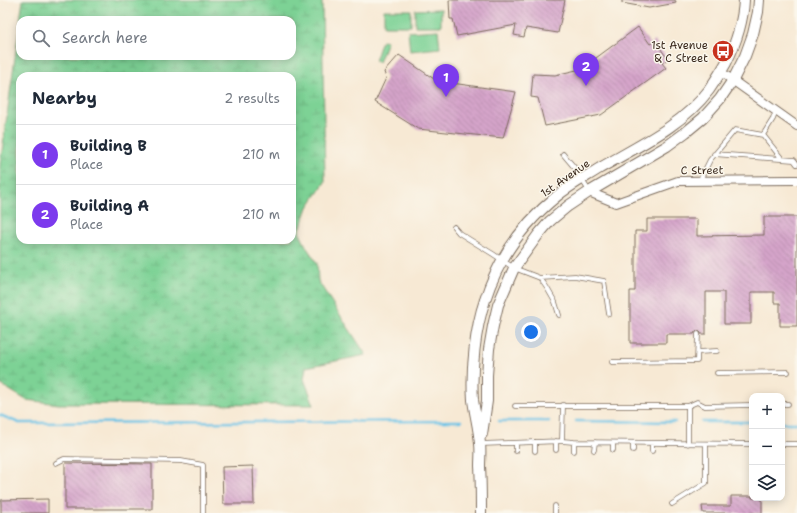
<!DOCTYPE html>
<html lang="en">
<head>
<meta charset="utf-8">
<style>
	:root { --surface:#fff; --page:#f6f6f7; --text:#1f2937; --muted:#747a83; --line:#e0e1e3; --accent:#7c3aed }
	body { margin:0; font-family:"Shantell Sans",sans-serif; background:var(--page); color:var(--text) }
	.controls { position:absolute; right:12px; bottom:12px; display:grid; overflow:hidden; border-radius:8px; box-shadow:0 2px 10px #0003 }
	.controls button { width:36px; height:36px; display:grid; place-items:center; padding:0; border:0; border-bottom:1px solid var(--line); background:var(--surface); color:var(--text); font:20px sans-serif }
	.you { position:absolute; left:531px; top:332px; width:14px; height:14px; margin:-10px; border:3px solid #fff; border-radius:50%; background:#1a73e8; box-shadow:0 0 0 6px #1a73e833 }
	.badge { display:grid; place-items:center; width:26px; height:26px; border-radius:50%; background:var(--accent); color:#fff; font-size:13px; font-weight:700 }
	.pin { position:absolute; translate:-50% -33px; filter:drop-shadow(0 1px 2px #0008) }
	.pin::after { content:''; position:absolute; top:21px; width:14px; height:12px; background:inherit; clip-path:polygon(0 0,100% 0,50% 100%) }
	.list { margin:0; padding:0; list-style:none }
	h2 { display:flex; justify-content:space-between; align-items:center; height:52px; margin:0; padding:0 16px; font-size:17px }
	h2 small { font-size:13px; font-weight:400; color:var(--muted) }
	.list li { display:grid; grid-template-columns:26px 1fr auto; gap:12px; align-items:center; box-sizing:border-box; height:60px; padding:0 16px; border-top:1px solid var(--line) }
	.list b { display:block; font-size:15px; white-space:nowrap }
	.list p { margin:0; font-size:13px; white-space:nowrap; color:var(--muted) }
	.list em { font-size:13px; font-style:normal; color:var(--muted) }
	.icon { flex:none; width:22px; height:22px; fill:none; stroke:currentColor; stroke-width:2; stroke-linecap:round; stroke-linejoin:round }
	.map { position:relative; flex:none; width:797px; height:513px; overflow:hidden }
	.search { position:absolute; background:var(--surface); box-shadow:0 2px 10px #0003; left:16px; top:16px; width:280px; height:44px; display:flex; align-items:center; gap:10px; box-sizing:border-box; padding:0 14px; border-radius:12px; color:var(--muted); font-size:15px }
	.panel { position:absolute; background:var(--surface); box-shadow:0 2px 10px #0003; left:16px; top:72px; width:280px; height:172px; border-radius:12px }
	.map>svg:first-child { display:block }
	.grass { fill:#7dd295; stroke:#5c7e5a }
	.wetland { fill:url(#wetland-marsh); stroke:#5c7e5a; fill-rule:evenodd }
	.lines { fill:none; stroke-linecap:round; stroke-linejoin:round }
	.stream { stroke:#69c3e6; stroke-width:2.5 }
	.building { fill:url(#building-back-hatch) }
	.service-casing { stroke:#7d6d5e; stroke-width:5.5 }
	.minor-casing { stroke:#7d6d5e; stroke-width:10 }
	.tertiary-casing { stroke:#7d6d5e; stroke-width:12 }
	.service { stroke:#fff; stroke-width:4 }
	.minor { stroke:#fff; stroke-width:8 }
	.tertiary { stroke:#fff; stroke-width:10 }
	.labels { text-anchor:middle; stroke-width:3; stroke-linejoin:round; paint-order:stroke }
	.poi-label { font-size:11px; fill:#3b2a1e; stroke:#fbf7ec; text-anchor:end }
	.street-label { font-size:11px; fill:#3b2a1e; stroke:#fbf7ec }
</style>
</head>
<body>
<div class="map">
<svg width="797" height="513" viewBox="0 0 797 513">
	<defs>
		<pattern id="wetland-marsh" width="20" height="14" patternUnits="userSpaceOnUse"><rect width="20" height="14" fill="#7dd295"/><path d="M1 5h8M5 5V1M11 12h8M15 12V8" fill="none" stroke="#6db480"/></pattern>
		<pattern id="building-back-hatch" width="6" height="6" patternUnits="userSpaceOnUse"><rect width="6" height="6" fill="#d5a4ca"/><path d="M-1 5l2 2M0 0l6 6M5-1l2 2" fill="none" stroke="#ae86a3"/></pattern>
	</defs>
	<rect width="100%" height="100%" fill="#fbf7ec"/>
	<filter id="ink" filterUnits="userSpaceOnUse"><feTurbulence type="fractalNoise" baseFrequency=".025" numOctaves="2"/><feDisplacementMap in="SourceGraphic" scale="8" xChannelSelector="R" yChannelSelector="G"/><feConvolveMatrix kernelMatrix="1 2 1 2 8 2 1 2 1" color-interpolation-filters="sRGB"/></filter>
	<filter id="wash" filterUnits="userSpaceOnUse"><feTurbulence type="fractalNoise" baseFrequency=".012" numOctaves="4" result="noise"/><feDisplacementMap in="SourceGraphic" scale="16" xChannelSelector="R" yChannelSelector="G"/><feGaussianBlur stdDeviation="0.9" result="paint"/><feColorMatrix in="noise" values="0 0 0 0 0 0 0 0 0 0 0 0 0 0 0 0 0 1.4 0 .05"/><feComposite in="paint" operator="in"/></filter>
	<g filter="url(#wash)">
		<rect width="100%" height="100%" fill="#f7e9d4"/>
		<!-- grass -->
		<path class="grass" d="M441,9V26H415V10Z
			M384,10H411V26H384Z
			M438,30L440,48L410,51L408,32Z
			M382,40L387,41L379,62L375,61Z"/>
		<!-- wetland -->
		<path class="wetland" d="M23,0H322L325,182L308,207L299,232L307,248L317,263L318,281L366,355L306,367L304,379L314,405L59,404L26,400L0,384V166L20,21V56H292V20H20ZM20,76H292V240H20Z"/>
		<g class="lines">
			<!-- stream -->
			<path class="stream" d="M0,415L19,423L461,421
				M499,421H549
				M576,421L675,422
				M702,422H752
				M782,423H797"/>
		</g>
		<g id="blocks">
			<!-- building -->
			<path class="building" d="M449,0H565L558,33L526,28L524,37L514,35L516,25L457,36L453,19H450Z
				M622,0H675L676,3L649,8L622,3Z
				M638,27L650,44L655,41L668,59L662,63L666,68L601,115L545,126L538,98L531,97L533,74L555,75L581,69Z
				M399,55L437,81L516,92L503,138L418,129L375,102L386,78L384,72Z
				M764,217H797V326H780V303H774V292H751V324H724V292H706V334H701L700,331H698L695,332L694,334H666V343H630V291H635V231H647V219H697V236L764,235Z
				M65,463L152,464V509H65Z
				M253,466L254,504H223L222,467Z
				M731,496H752V498H762V513H703L702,506H731Z
				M48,499V513H1V500Z"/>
		</g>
	</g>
	<g filter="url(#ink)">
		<use href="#blocks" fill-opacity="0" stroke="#7d6d5e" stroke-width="1"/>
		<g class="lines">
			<!-- service casing -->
			<g class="service-casing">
				<path id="service" d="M763,135L782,159
					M563,154L574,167L589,191
					M714,154L794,160L797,164
					M700,180L710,160L735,130L763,135L773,119L776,111
					M454,227L459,233L493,254L514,268L540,278L547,288L555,302L559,315
					M540,278L575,276L604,281L609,314
					M698,352L717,351
					M612,362L697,361L698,334
					M717,373L788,372
					M782,404H788
					M515,406H688L697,402L705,406L752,405
					M562,441L563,405
					M535,442V451
					M516,443V451
					M613,443V450
					M652,443V451
					M481,444L562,441L574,442L752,444
					M688,444V406
					M782,444H797
					M556,450V441
					M594,450L595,442
					M633,450V443
					M574,451V442
					M56,463L64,459L181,461L203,465V513
					M672,504L706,483V444
					M555,513V506"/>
			</g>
			<!-- minor casing -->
			<g class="minor-casing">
				<path id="minor" d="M721,72L797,126
					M589,192L616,203L678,181L797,180"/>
			</g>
			<!-- tertiary casing -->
			<g class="tertiary-casing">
				<path id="tertiary" d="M482,434L487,401V375L489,349L493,326L498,305L514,268L538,235L550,221L568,206L589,192L667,146L686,132L703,118L720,99L733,80L745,56L753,34L758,12L759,0
					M481,513C481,497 481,481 480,466C480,458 481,451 480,444C479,429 475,415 473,400C471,370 475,329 485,300C498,259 524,223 557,196C570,185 586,177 600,168C638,146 682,126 709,90C715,81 721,72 726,63C736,43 743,22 744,0"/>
			</g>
			<!-- service -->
			<use href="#service" class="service"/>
			<!-- minor -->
			<use href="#minor" class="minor"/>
			<!-- tertiary -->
			<use href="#tertiary" class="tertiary"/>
		</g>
	</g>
	<!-- icons -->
	<defs>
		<g id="bus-disc" transform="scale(1.15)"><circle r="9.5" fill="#c8321e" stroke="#fbf7ec"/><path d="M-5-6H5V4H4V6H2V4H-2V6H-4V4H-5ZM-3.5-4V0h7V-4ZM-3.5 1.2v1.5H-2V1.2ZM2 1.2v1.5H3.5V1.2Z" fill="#fff"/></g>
	</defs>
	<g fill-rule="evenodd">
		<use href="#bus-disc" x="723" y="51"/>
	</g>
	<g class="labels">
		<!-- poi labels -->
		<g class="poi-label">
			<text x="708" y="49">1st Avenue<tspan x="708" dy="13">&amp; C Street</tspan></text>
		</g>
		<!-- street labels -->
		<g class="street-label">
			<text transform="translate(702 170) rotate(-1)" y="4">C Street</text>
			<text transform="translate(565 178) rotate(-35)" y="4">1st Avenue</text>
		</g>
	</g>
</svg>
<div class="controls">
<button>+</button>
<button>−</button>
<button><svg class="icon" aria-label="layers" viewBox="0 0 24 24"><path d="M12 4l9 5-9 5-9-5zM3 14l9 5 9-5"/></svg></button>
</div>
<div class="you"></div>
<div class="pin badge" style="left:446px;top:97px">1</div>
<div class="pin badge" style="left:586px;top:86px">2</div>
<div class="search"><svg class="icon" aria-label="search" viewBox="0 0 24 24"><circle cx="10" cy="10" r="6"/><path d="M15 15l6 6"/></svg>Search here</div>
<section class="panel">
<h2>Nearby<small>2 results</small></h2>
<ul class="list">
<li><span class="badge">1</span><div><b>Building B</b><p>Place</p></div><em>210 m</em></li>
<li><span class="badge">2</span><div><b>Building A</b><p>Place</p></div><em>210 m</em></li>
</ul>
</section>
</div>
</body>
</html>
